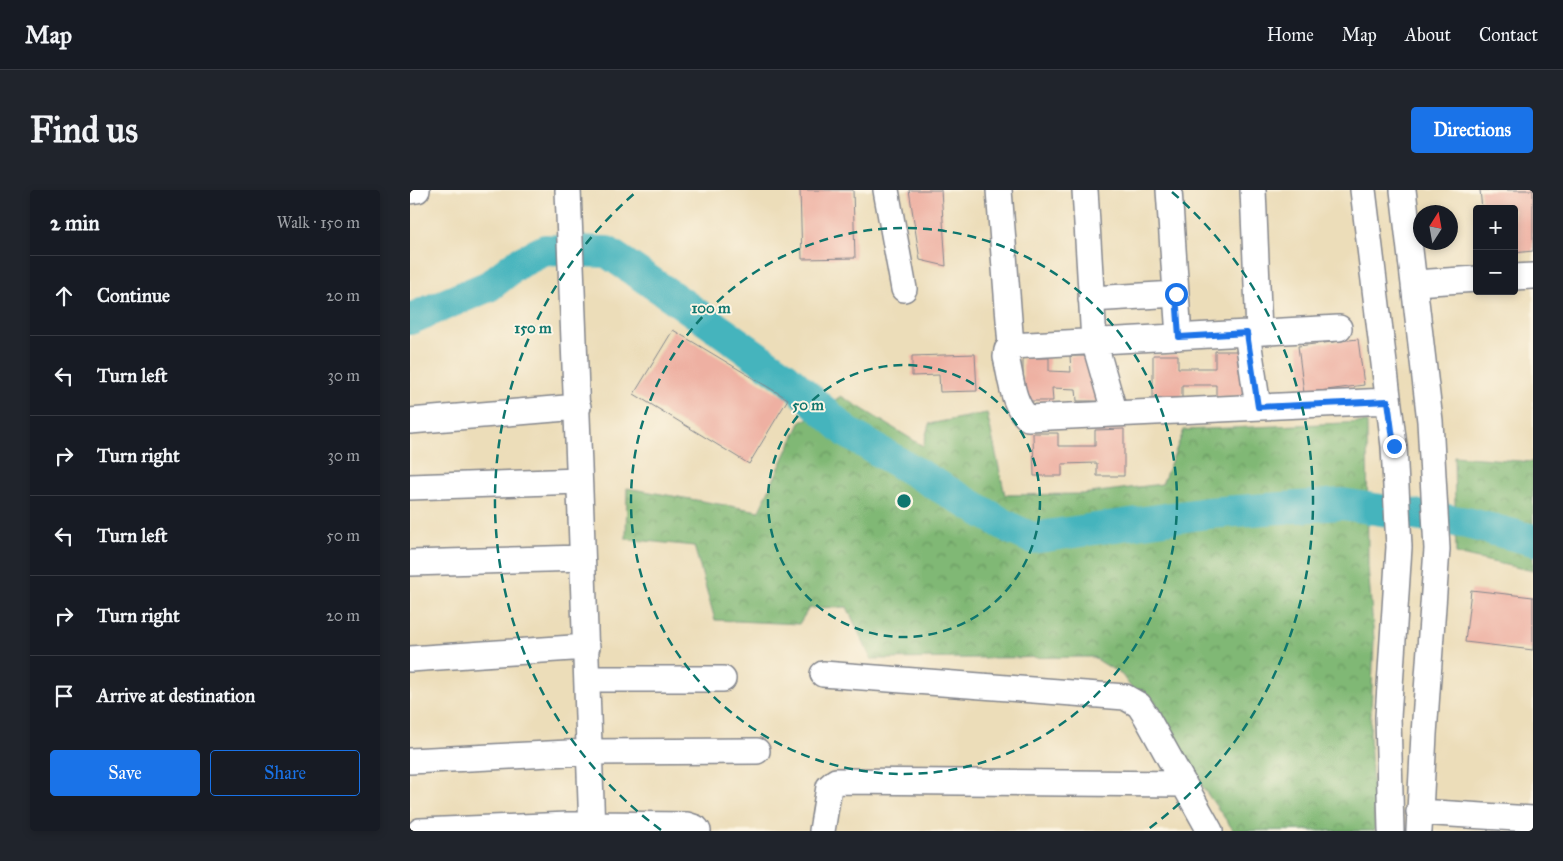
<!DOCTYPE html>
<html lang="en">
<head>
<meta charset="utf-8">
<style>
	:root { --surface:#171b24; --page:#20242c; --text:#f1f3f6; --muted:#9ea1a6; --line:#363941; --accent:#1a73e8 }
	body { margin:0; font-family:"IM FELL Great Primer",serif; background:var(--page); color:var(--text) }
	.controls { position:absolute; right:15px; top:15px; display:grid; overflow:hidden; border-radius:5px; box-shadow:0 2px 8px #0003 }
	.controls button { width:45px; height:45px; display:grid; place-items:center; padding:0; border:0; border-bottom:1px solid var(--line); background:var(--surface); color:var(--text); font:25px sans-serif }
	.compass { position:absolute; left:1003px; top:15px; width:45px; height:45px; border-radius:50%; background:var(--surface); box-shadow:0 2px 8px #0003; rotate:11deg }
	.stop { position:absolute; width:15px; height:15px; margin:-11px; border:4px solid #1a73e8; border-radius:50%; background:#fff }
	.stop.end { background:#1a73e8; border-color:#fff; box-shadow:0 1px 5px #0008 }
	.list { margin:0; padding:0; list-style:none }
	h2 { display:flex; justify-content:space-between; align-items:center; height:65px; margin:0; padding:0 20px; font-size:21px }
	h2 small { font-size:16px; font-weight:400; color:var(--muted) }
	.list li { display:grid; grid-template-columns:32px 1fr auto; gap:15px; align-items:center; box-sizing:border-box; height:80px; padding:0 20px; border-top:1px solid var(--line) }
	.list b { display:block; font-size:19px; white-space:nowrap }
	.list em { font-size:16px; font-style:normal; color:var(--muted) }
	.actions { display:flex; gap:10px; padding:15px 20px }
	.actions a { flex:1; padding:11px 0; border:1px solid var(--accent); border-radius:5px; text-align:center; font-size:18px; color:var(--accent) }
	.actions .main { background:var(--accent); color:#fff }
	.icon { flex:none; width:28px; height:28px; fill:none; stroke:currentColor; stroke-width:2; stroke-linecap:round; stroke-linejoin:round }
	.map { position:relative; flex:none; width:1123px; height:641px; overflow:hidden; border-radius:5px }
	header { display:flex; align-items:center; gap:30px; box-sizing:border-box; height:70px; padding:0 25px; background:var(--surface); border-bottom:1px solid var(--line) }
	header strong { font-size:24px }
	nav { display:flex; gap:28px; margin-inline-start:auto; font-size:18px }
	.intro { display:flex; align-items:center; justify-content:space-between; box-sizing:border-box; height:120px; padding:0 30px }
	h1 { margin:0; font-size:35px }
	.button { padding:12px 22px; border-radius:5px; background:var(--accent); color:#fff; font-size:18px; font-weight:700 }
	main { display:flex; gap:30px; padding:0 30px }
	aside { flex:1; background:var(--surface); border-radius:5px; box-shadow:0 2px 8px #0003 }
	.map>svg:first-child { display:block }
	.forest { fill:url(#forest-crowns); stroke:#4e7469 }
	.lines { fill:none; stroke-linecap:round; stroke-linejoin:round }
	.river { stroke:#44b4bd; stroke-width:32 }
	.building { fill:#eeb0a2 }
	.minor-casing { stroke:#84868c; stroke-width:28 }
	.minor { stroke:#fff; stroke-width:25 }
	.route { stroke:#1a73e8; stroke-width:6 }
	.ring { fill:none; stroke:#0f766e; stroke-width:2.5; stroke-dasharray:9 6 }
	.centre { fill:#0f766e; stroke:#fcf5e5; stroke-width:2.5 }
	.ring-label { font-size:15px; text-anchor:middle; font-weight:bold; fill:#0f766e; stroke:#fcf5e5; stroke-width:4; stroke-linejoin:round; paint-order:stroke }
</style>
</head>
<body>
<header>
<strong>Map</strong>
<nav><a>Home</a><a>Map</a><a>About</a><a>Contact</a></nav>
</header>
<div class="intro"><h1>Find us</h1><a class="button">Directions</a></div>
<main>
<aside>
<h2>2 min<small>Walk · 150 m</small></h2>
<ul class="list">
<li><svg class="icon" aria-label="ahead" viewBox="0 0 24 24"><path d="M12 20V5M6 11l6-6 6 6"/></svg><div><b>Continue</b></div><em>20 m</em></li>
<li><svg class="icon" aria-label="left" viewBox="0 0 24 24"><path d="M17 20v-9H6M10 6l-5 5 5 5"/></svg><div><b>Turn left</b></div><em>30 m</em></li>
<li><svg class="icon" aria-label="right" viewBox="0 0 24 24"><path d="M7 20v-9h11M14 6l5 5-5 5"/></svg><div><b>Turn right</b></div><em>30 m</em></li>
<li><svg class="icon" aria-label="left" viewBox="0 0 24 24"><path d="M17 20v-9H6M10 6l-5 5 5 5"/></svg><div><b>Turn left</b></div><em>50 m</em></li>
<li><svg class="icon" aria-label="right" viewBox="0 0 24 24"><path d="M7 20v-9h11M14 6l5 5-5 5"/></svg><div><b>Turn right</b></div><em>20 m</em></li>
<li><svg class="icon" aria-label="arrive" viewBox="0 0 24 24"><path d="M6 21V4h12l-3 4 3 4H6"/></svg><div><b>Arrive at destination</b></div></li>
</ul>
<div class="actions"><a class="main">Save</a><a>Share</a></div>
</aside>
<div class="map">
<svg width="1123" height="641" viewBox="0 0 1123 641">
	<defs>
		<pattern id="forest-crowns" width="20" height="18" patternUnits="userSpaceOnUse" patternTransform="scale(1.25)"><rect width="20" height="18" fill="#80b874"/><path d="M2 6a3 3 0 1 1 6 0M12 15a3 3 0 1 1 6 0" fill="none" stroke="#689662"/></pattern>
	</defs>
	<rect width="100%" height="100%" fill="#fcf5e5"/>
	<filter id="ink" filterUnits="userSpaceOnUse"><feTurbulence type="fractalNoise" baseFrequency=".02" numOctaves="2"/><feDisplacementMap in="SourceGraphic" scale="10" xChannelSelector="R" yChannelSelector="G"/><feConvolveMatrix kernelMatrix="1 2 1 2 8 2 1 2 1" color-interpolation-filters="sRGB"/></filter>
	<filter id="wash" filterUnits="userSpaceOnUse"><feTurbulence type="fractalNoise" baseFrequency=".0096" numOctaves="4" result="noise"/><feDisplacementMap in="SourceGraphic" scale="20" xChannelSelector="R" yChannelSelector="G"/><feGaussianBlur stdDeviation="1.12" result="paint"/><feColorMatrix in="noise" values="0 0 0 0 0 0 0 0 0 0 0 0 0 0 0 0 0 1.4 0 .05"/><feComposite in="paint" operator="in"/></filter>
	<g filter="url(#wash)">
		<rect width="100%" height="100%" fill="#ecddb9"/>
		<!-- forest -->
		<path class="forest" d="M431,206L513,256L519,234L577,223L595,305L672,304L752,294L774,240L957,232L958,376L964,450L960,545L965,641H902L901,640L824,641L712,485L683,467L461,469L437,417L399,418L389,434L305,430L284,356L216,349L217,298L349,321L390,233Z
			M1044,266L1123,272V381L1046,364Z"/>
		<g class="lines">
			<!-- river -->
			<path class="river" d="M0,129L79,96L107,74L135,60L197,62L263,107L376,187L438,243L602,339L622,348L797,323L932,314L1057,333L1123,350"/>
		</g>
		<g id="blocks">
			<!-- building -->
			<path class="building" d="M390,0H443L445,68L392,69Z
				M499,0H531L536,76L510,70Z
				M1070,0H1123V61L1104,63V19H1072Z
				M263,140L378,209L339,274L224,204Z
				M948,149L954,195L894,203L888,156Z
				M805,161H834V207H806V195H772V208H743V165H768V178H805Z
				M565,164L567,201L530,202L529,185L502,186V166Z
				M660,166H680L689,211H667L666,199L642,198L643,211H613V168H639V181L661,182Z
				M714,239V286H687V273L652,274V286H624L623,243H648V256H685V240Z
				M1061,400L1123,407V460L1055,452Z"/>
		</g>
	</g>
	<g filter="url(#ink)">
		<use href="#blocks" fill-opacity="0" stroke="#84868c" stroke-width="1"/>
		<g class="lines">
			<!-- minor casing -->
			<g class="minor-casing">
				<path id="minor" d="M158,0C166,214 176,427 182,641
					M476,0L494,99
					M589,0L601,156
					M675,0L684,151L705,224
					M759,0L769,147
					M843,0L849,142
					M953,0L984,256L989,357L978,527L981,641
					M993,0L1020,231L1027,359L1014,544L1009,641
					M0,1L7,0
					M1104,87L1123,86
					M1005,93L1067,89
					M681,109L766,104
					M929,138L601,156L597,160L596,167C601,187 602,214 618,228L978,211
					M837,143L848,217
					M0,231L168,217
					M0,297L169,291
					M0,373L172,368
					M0,469L177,457
					M413,484L715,507L729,515L736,526L800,641
					M178,489H313
					M0,571L179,562L347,561
					M1009,622L1123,629
					M10,641L182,634L277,635L286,638L288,641
					M412,641L419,597L426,591L774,594"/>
			</g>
			<!-- minor -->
			<use href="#minor" class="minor"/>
		</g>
	</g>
	<g class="lines" filter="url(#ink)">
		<!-- route -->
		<path class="route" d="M766,104L769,147L837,143L848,217L978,211L984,256"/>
	</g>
	<!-- distance rings -->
	<g class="ring">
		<circle cx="494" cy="311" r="136"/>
		<circle cx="494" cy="311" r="273"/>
		<path d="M251 640A409 409 0 0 1 226 2M762 2A409 409 0 0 1 737 640"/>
	</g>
	<circle cx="494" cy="311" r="8" class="centre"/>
	<g class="ring-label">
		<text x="301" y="123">100 m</text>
		<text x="123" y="143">150 m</text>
		<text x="398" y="220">50 m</text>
	</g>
</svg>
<div class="controls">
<button>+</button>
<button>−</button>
</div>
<svg class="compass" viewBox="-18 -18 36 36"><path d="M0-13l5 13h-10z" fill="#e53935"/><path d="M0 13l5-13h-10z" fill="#9ea1a6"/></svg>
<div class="stop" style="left:766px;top:104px"></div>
<div class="stop end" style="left:984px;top:256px"></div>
</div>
</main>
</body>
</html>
